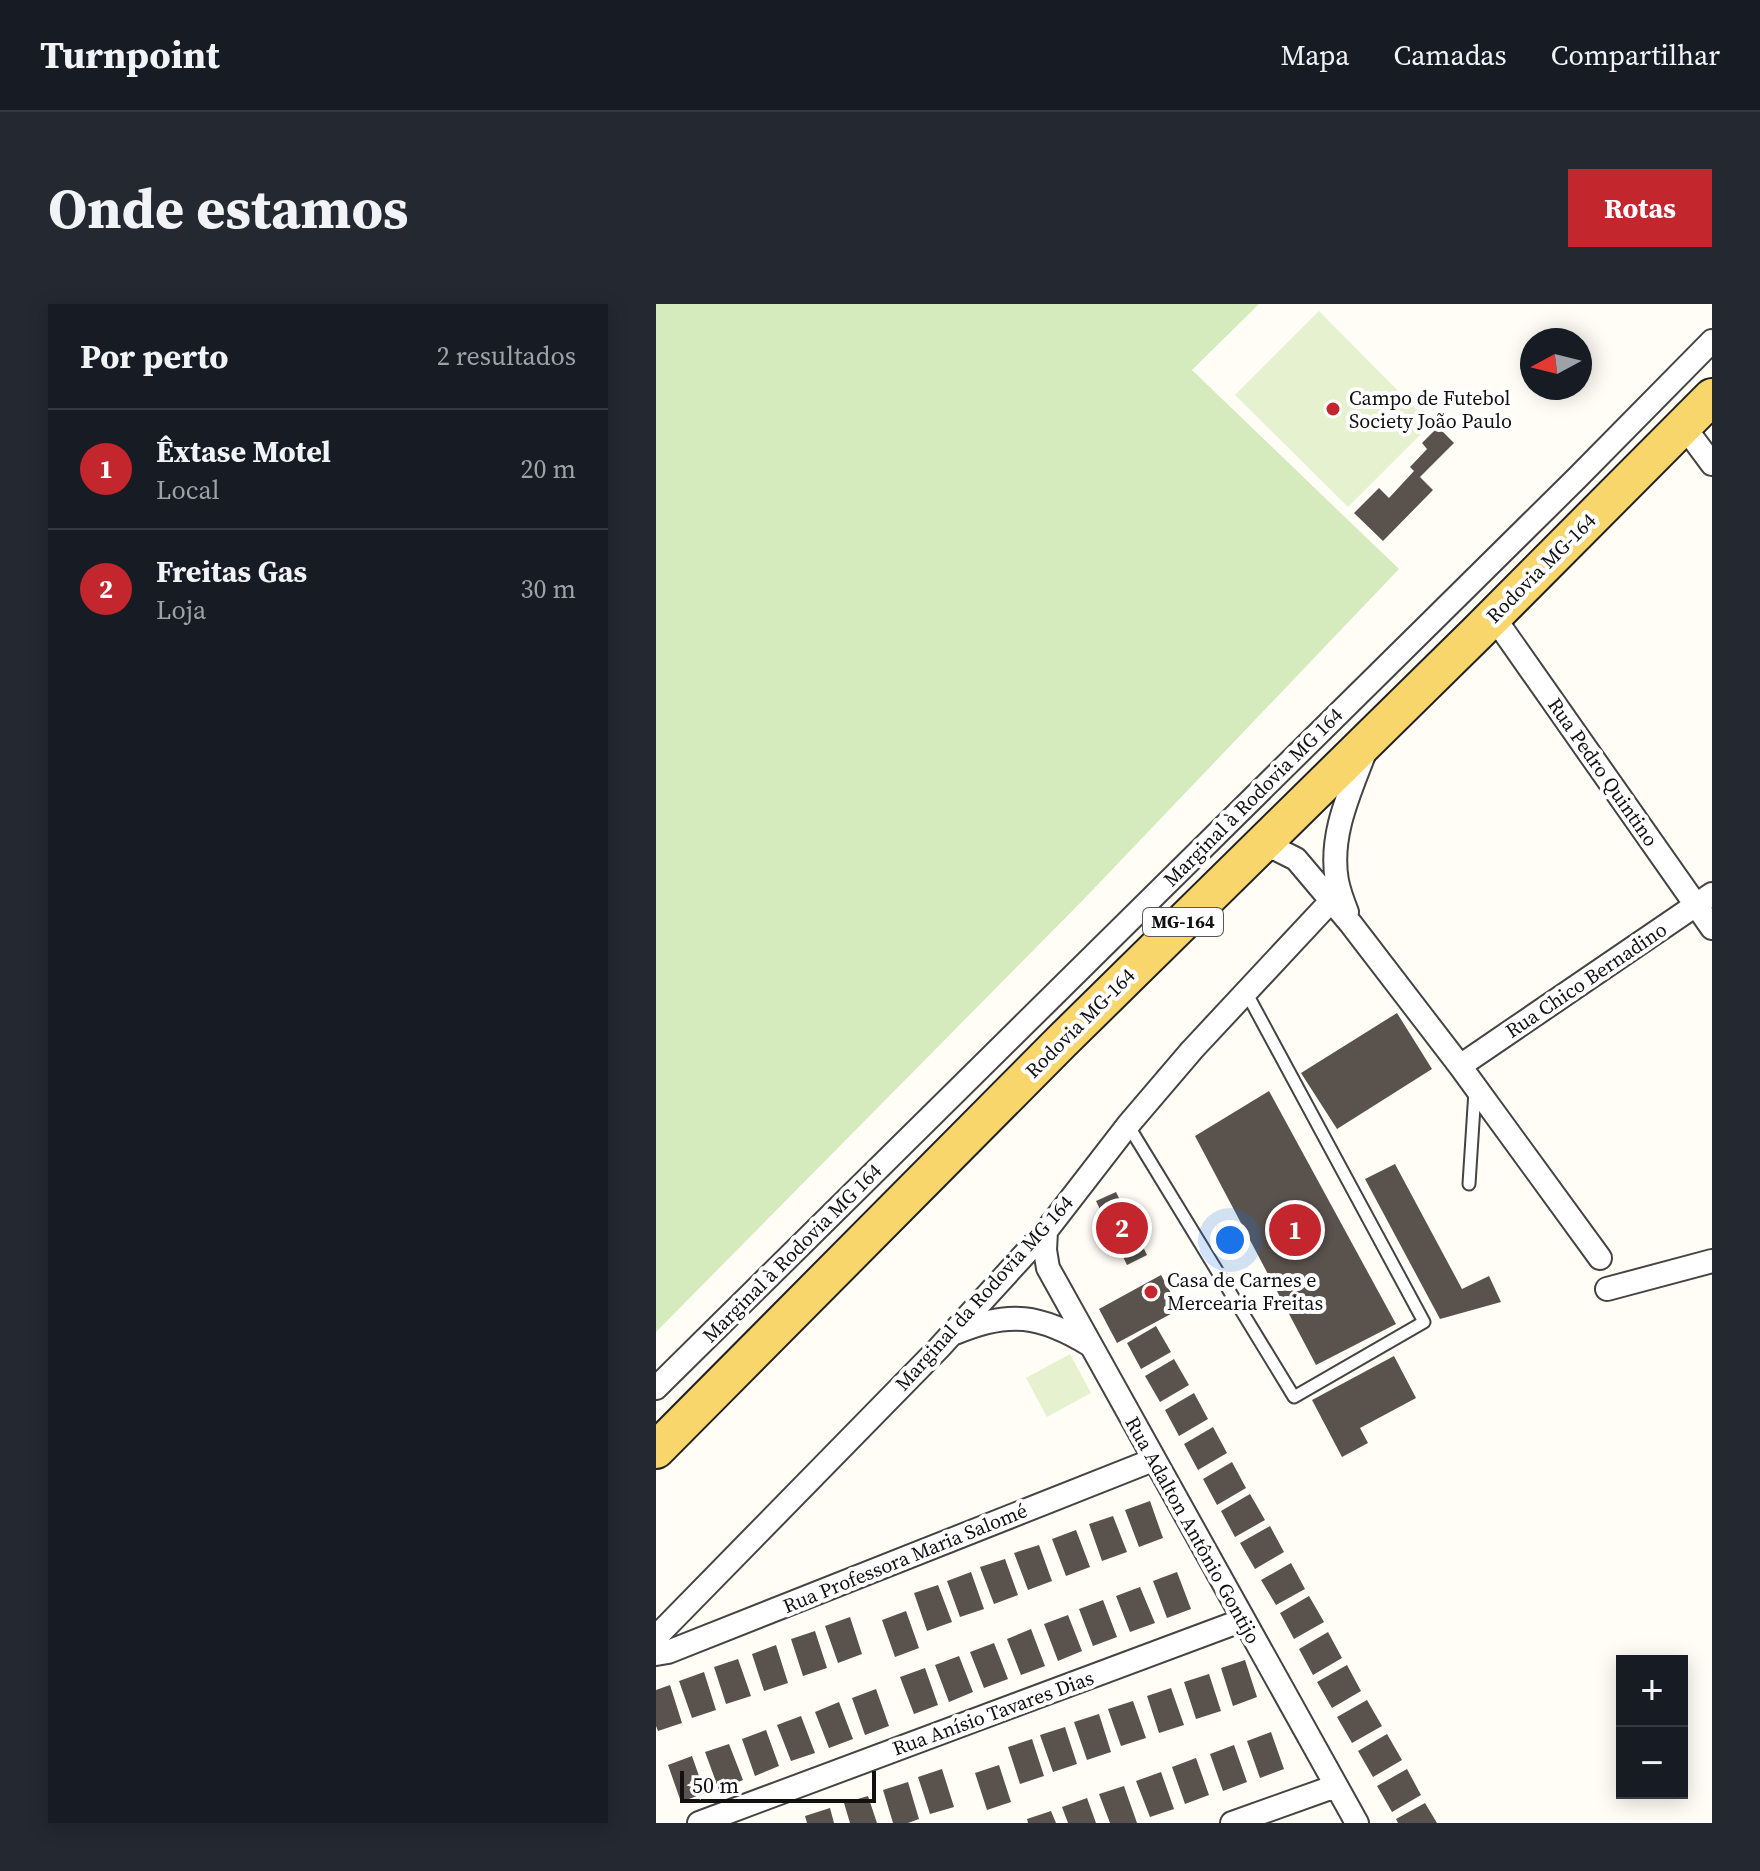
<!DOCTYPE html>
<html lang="pt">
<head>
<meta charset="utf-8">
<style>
	:root { --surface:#171b24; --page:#242831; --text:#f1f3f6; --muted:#9ea1a6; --line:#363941; --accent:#c4262e }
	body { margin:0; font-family:"Source Serif 4",serif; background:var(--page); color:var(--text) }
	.controls { position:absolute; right:24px; bottom:24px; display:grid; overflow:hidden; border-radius:0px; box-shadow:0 4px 20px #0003 }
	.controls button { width:72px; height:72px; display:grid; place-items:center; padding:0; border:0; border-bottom:2px solid var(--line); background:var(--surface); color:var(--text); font:40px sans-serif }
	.compass { position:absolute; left:864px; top:24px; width:72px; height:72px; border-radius:50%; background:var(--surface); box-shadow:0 4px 20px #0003; rotate:263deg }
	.scale { position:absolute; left:24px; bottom:20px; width:196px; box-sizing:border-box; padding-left:8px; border:4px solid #111; border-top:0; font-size:22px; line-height:28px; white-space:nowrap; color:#111; -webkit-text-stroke:6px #fff; paint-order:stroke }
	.you { position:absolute; left:574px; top:936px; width:28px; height:28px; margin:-20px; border:6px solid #fff; border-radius:50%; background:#1a73e8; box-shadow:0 0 0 12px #1a73e833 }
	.badge { display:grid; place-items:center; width:52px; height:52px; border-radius:50%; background:var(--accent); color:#fff; font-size:26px; font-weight:700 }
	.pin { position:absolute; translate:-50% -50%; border:4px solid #fff; box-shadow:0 2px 8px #0006 }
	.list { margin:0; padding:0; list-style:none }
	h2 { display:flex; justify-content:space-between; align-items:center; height:104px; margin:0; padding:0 32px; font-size:34px }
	h2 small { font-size:26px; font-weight:400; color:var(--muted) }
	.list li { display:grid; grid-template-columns:52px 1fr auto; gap:24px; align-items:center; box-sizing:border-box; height:120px; padding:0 32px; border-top:2px solid var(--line) }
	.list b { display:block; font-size:30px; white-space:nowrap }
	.list p { margin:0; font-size:26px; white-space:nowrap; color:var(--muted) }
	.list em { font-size:26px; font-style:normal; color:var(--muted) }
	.map { position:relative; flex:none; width:1056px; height:1519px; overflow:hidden; border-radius:0px }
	header { display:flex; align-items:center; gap:48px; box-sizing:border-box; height:112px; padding:0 40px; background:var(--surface); border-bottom:2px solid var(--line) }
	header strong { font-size:38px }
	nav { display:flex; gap:44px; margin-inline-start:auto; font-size:28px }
	.intro { display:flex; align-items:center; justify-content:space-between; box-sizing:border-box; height:192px; padding:0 48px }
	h1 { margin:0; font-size:56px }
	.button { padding:20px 36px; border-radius:0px; background:var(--accent); color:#fff; font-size:28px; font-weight:700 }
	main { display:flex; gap:48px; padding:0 48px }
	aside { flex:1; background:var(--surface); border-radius:0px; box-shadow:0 4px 20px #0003 }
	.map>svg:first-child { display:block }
	.green { fill:#d5ebbd }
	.pitch { fill:#e6f2cf }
	.building { fill:#5a524d }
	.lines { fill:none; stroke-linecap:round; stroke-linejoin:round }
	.service-casing { stroke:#444; stroke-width:15 }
	.minor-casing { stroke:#444; stroke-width:26 }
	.primary-casing { stroke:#222; stroke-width:40 }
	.service { stroke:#fff; stroke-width:11 }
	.minor { stroke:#fff; stroke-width:22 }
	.primary { stroke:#f9d66b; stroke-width:36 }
	.poi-dot { fill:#c4262e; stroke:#fff; stroke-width:3 }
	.labels { text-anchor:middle; stroke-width:8; stroke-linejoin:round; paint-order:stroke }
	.shield { fill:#fff; stroke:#585858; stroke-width:2 }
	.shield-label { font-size:18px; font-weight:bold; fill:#111 }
	.poi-label { font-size:20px; fill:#111; stroke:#fff; text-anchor:start }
	.street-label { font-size:20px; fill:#111; stroke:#fff }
</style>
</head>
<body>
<header>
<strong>Turnpoint</strong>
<nav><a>Mapa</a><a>Camadas</a><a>Compartilhar</a></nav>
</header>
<div class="intro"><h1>Onde estamos</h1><a class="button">Rotas</a></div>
<main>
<aside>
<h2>Por perto<small>2 resultados</small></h2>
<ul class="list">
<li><span class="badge">1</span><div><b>Êxtase Motel</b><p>Local</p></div><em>20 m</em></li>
<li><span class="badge">2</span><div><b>Freitas Gas</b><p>Loja</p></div><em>30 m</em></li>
</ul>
</aside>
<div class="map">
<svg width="1056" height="1519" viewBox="0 0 1056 1519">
	<rect width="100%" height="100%" fill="#fffdf5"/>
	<!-- green -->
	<path class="green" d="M0,0H603L536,66L743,265L428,595L0,1028Z"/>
	<!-- pitch -->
	<path class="pitch" d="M663,7L775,120L692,203L579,91Z
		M414,1050L435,1089L391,1113L370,1074Z"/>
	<!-- building -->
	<path class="building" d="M782,123L798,139L764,173L777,186L727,237L698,209L723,184L733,194L758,167L754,163L771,145L766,139Z
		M741,709L776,765L681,825L645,769Z
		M613,787L740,1020L660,1061L539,832Z
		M739,860L806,985L833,972L845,998L784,1015L709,875Z
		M460,888L491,951L471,961L440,897Z
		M505,971L524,1005L461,1039L443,1005Z
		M500,1022L515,1048L485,1065L471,1039Z
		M738,1052L760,1094L704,1124L712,1139L686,1153L656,1096Z
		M518,1055L533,1081L504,1098L489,1072Z
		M538,1089L552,1115L523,1132L509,1106Z
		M557,1123L571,1149L542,1166L528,1140Z
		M576,1158L590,1184L561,1201L547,1175Z
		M594,1190L609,1216L579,1233L565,1207Z
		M494,1197L507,1234L483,1243L469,1206Z
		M457,1212L471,1248L446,1257L433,1220Z
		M614,1222L628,1248L599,1265L584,1239Z
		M420,1226L434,1263L410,1272L396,1235Z
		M383,1241L396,1277L372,1286L358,1249Z
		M349,1255L362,1291L338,1300L324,1263Z
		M635,1259L649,1285L620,1301L605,1276Z
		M315,1268L328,1305L304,1313L291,1277Z
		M521,1268L535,1305L511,1314L497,1277Z
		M282,1281L296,1318L271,1327L258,1289Z
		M484,1283L499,1319L474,1328L460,1292Z
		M653,1292L668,1318L638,1335L624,1309Z
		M447,1296L461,1333L437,1342L423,1305Z
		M250,1307L263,1344L239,1353L226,1316Z
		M412,1311L426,1347L402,1357L388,1320Z
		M194,1313L206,1350L182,1359L169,1322Z
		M375,1325L389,1362L365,1371L351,1335Z
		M159,1327L171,1364L147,1372L135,1335Z
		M672,1328L686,1354L657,1371L643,1345Z
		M338,1339L352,1375L328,1384L314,1348Z
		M120,1341L132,1379L108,1387L96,1350Z
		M303,1352L317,1388L293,1398L279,1361Z
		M82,1355L95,1392L70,1400L58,1363Z
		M589,1356L601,1393L577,1402L565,1364Z
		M691,1361L705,1387L676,1404L661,1378Z
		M269,1364L282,1401L258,1410L244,1373Z
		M48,1368L60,1406L36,1414L23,1377Z
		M553,1370L565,1407L540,1415L528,1378Z
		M14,1381L26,1419L2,1427L0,1422V1386Z
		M515,1384L528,1421L503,1429L491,1392Z
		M220,1385L233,1422L209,1431L196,1394Z
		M711,1396L726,1422L696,1439L681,1413Z
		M477,1397L490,1434L465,1442L452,1405Z
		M183,1398L197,1435L173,1444L159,1408Z
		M443,1410L455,1448L431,1456L418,1418Z
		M145,1412L159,1449L135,1457L121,1421Z
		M409,1423L421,1460L397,1468L384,1431Z
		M110,1426L123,1462L99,1472L86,1435Z
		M615,1428L628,1465L604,1474L591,1437Z
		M731,1430L746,1456L717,1473L702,1447Z
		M376,1435L388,1472L364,1480L352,1443Z
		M73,1440L87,1476L63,1486L49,1448Z
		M578,1441L591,1478L567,1487L554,1450Z
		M36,1452L49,1489L25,1498L12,1461Z
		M540,1454L553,1491L529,1500L516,1463Z
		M343,1461L355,1498L331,1506L319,1469Z
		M286,1465L298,1503L274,1510L262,1473Z
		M751,1465L765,1491L736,1508L721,1482Z
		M505,1468L518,1505L494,1513L480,1477Z
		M252,1478L263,1515L252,1519H237L227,1486Z
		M468,1482L481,1519H454L443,1490Z
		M212,1492L221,1519H194L188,1499Z
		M431,1494L440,1519H412L406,1503Z
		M769,1499L781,1519H742L740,1515Z
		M174,1504L178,1519H151L149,1512Z
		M395,1507L400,1519H372L371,1515Z"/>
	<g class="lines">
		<!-- service casing -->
		<g class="service-casing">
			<path id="service" d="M472,821L638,1093L768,1018L590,688
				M813,880L819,787"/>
		</g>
		<!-- minor casing -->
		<g class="minor-casing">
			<path id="minor" d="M1027,121L1056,160
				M837,312L1056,624
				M602,544L620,545L640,555L695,620L804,762L944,954
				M691,608C687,598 683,587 681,577C673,532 693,490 709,448
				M804,762L1056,590
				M390,927L389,946L392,964L701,1519
				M951,985L1056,957
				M299,1029C353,1006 385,1011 434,1041
				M0,1084L921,174L1056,37
				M0,1333L283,1044L390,927L472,821L536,746L675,597
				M0,1350L12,1348L497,1156
				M43,1519L587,1316
				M576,1519L680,1482"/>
		</g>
		<!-- primary casing -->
		<g class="primary-casing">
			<path id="primary" d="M0,1146L405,738L823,327L1056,93"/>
		</g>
		<!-- service -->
		<use href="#service" class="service"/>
		<!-- minor -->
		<use href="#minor" class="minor"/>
		<!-- primary -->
		<use href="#primary" class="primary"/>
	</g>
	<!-- markers -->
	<g class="poi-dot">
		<circle cx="677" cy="105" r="8"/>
		<circle cx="495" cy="988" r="8"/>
	</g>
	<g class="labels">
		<!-- shield labels -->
		<rect class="shield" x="487" y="604" width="80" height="28" rx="6"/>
		<g class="shield-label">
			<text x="527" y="624">MG-164</text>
		</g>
		<!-- poi labels -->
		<g class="poi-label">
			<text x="693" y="101">Campo de Futebol<tspan x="693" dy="23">Society João Paulo</tspan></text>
			<text x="511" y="983">Casa de Carnes e<tspan x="511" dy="23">Mercearia Freitas</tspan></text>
		</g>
		<!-- street labels -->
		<g class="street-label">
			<text transform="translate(885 264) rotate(-45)" y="7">Rodovia MG-164</text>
			<text transform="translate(947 468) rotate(55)" y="7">Rua Pedro Quintino</text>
			<text transform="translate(597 493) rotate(-45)" y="7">Marginal à Rodovia MG 164</text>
			<text transform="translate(930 676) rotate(-34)" y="7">Rua Chico Bernadino</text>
			<text transform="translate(424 719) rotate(-45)" y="7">Rodovia MG-164</text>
			<text transform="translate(136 949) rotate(-45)" y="7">Marginal à Rodovia MG 164</text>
			<text transform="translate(328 989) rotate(-48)" y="7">Marginal da Rodovia MG 164</text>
			<text transform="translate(537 1226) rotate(61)" y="7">Rua Adalton Antônio Gontijo</text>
			<text transform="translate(249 1254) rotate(-22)" y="7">Rua Professora Maria Salomé</text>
			<text transform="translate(337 1409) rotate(-20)" y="7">Rua Anísio Tavares Dias</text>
		</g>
	</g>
</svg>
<div class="controls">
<button>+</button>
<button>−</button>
</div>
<svg class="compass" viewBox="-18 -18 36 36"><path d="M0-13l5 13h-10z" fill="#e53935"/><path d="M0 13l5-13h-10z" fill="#9ea1a6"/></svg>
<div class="scale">50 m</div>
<div class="you"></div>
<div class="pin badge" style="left:639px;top:926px">1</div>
<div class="pin badge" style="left:466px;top:924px">2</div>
</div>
</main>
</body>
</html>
